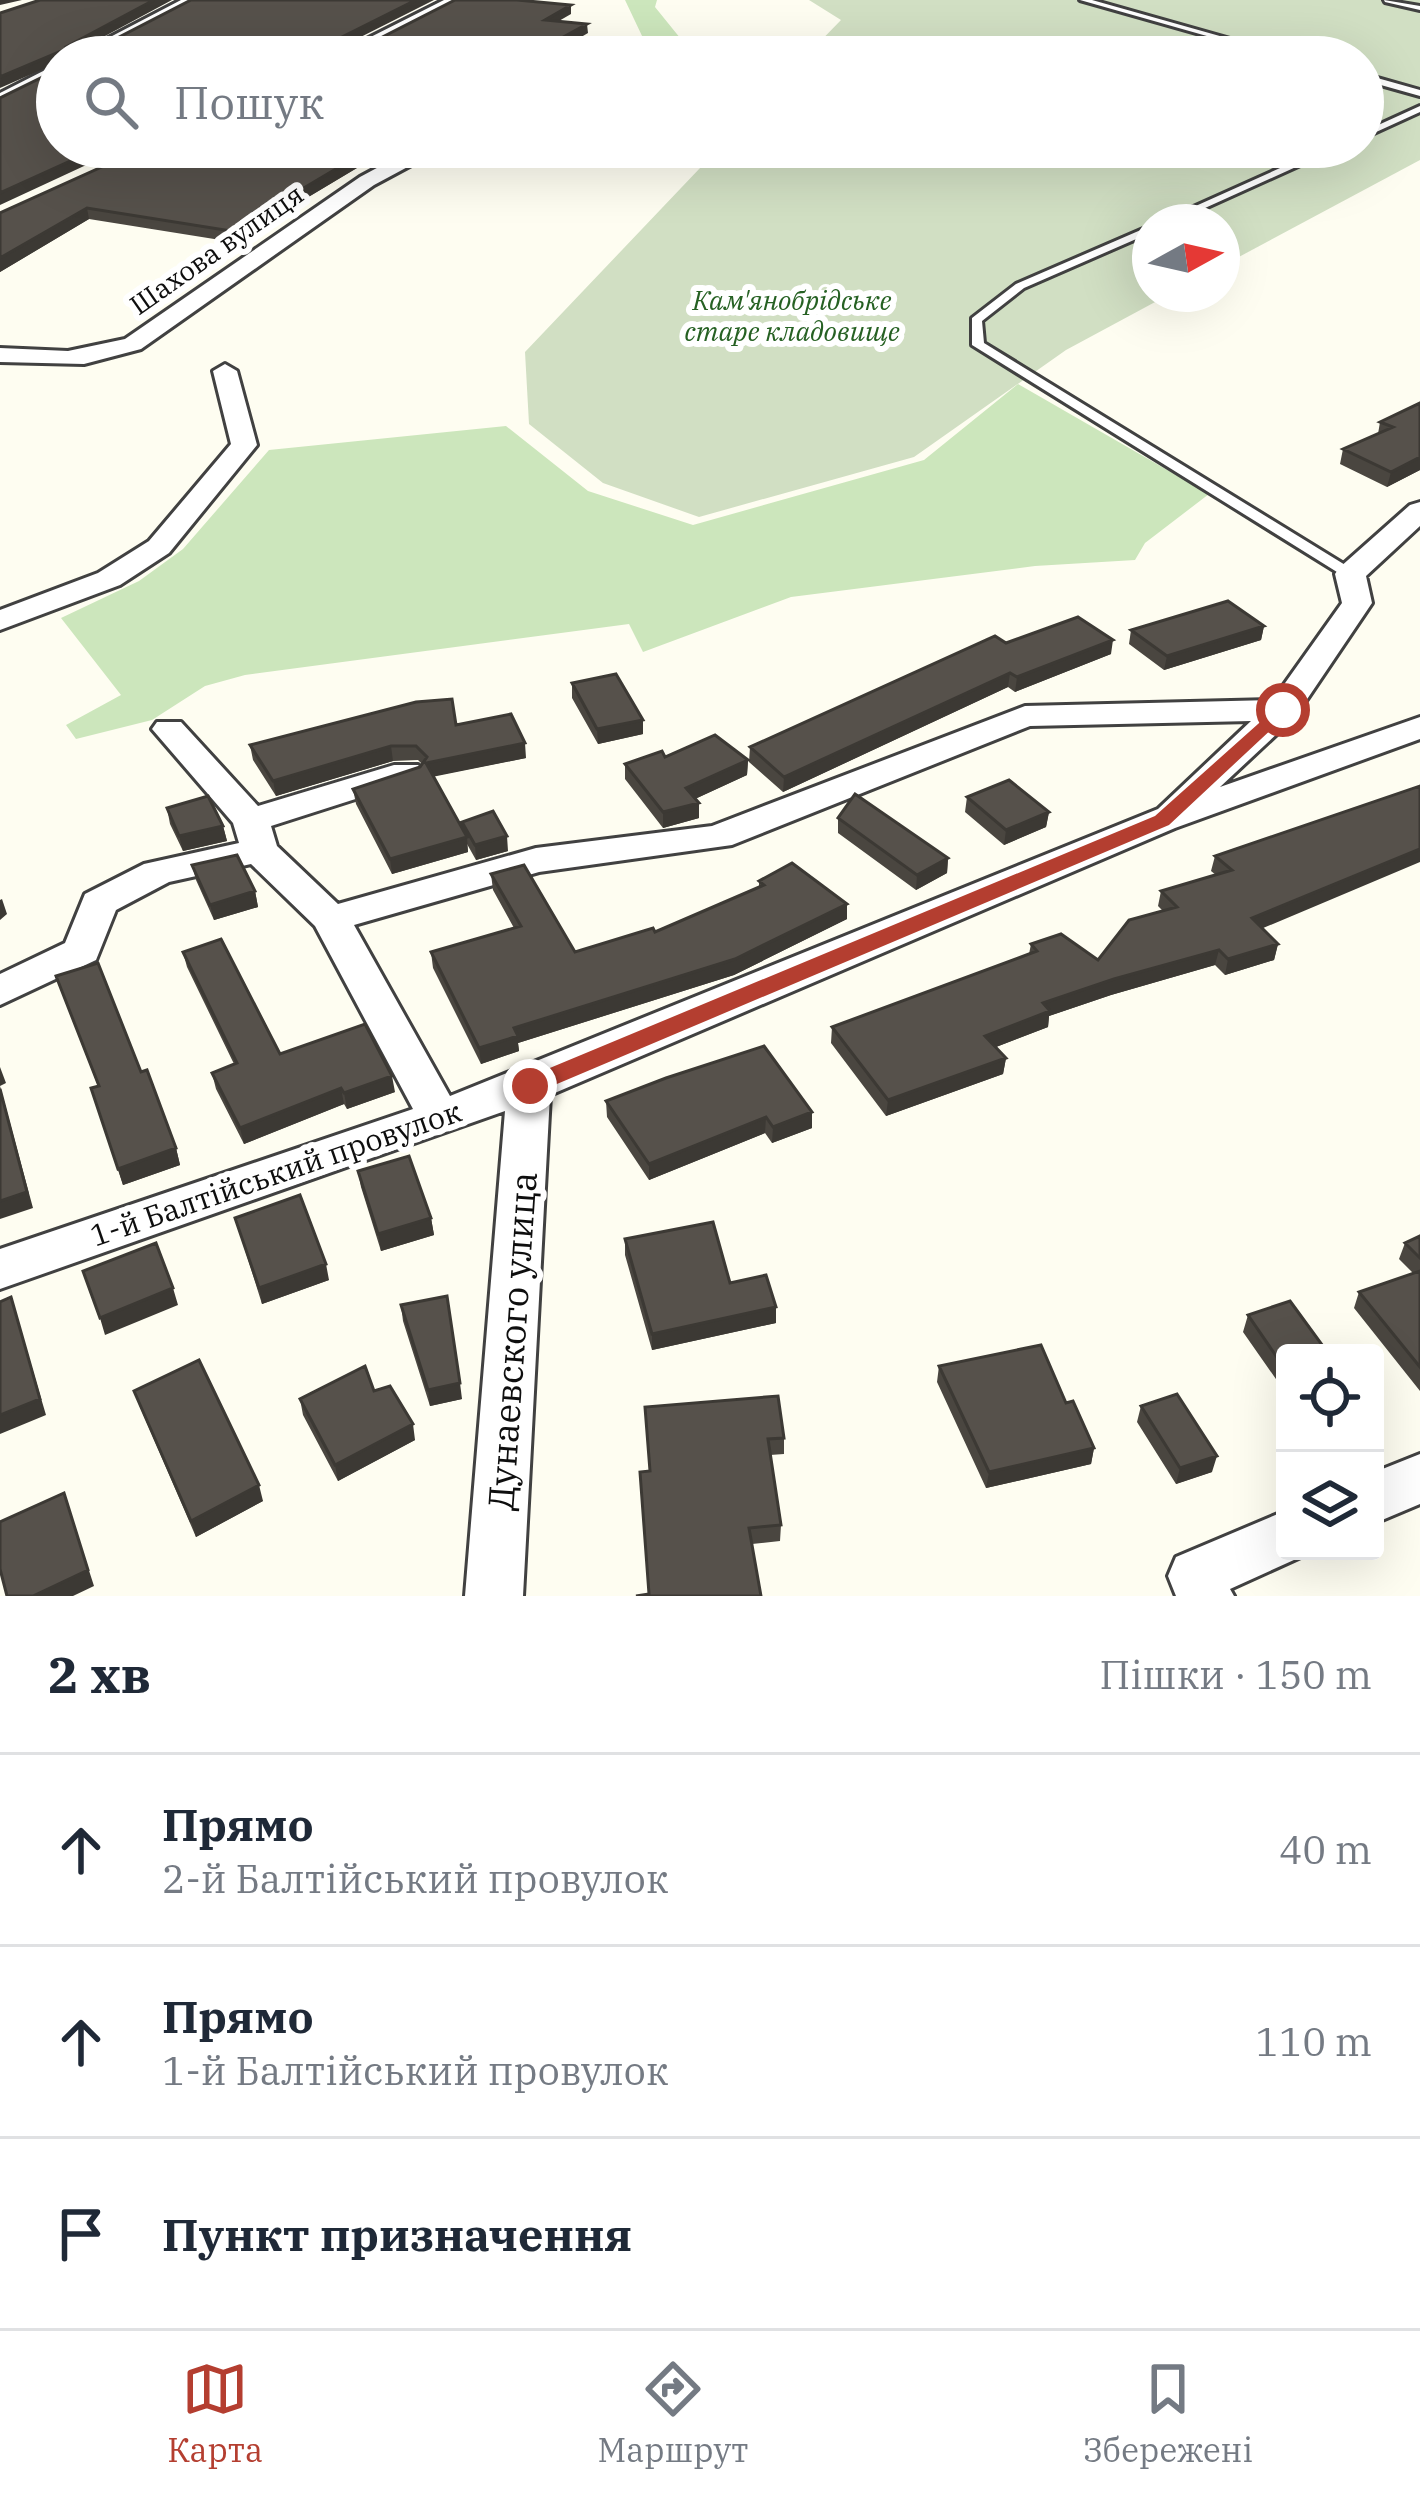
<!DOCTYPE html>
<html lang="uk">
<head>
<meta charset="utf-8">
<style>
	:root { --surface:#fff; --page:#f6f6f7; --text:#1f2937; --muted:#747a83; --line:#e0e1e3; --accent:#b43e30 }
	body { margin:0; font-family:"IBM Plex Serif",serif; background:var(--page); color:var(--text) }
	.controls { position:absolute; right:36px; bottom:36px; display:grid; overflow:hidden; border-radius:12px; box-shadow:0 12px 48px #0002 }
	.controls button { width:108px; height:108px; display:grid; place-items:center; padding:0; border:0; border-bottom:3px solid var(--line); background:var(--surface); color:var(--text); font:60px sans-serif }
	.compass { position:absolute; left:1132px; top:204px; width:108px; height:108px; border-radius:50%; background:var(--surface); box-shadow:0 12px 48px #0002; rotate:82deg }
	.stop { position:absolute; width:36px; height:36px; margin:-27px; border:9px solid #b43e30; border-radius:50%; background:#fff }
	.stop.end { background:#b43e30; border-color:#fff; box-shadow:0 3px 12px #0008 }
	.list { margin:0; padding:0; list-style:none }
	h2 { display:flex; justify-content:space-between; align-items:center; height:156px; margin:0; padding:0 48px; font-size:51px }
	h2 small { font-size:39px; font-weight:400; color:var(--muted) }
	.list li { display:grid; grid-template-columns:78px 1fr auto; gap:36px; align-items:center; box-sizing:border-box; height:192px; padding:0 48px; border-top:3px solid var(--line) }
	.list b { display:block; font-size:45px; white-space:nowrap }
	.list p { margin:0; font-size:39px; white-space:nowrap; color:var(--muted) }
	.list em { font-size:39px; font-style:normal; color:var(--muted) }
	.icon { flex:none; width:66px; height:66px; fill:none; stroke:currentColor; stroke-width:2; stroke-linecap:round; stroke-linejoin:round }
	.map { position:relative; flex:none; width:1420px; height:1596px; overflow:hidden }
	.search { position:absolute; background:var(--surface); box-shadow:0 12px 48px #0002; left:36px; right:36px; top:36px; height:132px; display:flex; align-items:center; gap:30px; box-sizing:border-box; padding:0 42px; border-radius:66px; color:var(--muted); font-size:45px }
	.sheet { height:732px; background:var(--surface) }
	nav { display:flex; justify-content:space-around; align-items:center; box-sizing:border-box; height:168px; border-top:3px solid var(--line); background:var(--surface); font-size:33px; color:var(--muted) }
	nav a { display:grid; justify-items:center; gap:6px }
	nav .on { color:var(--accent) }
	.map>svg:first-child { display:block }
	.green { fill:#cce6bc }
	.cemetery { fill:#d1dfc3 }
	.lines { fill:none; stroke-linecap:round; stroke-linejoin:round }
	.lane-casing { stroke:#414141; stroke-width:6 }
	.street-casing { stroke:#414141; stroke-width:6 }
	.lane { fill:#fff; fill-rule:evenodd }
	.street { fill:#fff; fill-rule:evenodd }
	.wall { fill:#4a4640 }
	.shaded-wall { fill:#3c3934 }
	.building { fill:#56514b; stroke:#3c3934; stroke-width:3 }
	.route { fill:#b43e30 }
	.labels { text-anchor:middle; stroke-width:12; stroke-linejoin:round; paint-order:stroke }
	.far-street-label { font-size:27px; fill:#0e0e0e; stroke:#fff }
	.far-park-label { font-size:27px; font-style:italic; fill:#266123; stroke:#fff }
	.street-label { font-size:30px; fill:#0e0e0e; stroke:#fff }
	.near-street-label { font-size:36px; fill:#0e0e0e; stroke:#fff }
</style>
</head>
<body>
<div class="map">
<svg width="1420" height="1596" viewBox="0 0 1420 1596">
	<rect width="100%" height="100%" fill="#fefdf1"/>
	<!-- green -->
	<path class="green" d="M625,0H657L655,7L689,49L731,47L740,54L652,57Z
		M1018,384L1209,494L1145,543L1135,560L1035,566L791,597L643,652L629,624L245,675L205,686L152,720L76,739L66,725L121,695L61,618L139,581L183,549L269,450L506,426L588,491L693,525L924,460Z"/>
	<!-- cemetery -->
	<path class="cemetery" d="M809,0H1420V160L1222,266V222H1150V294H1170L1066,350L914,457L699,517L603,483L529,424L525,352L720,147H1363V57H805L841,20Z"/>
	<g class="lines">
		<!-- lane casing -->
		<g class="lane-casing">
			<path id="lane" d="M1080,0H1092L1294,57H1281Z
				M1384,0L1420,6V10L1385,2Z
				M1363,74L1420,90V96L1363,80Z
				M1420,106V112L1363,138V132Z
				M1327,147H1340L1174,222H1160Z
				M1150,226V233L1024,288L982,321L984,343L1355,571V577H1345L972,345V318L1016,284Z"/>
		</g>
		<!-- street casing -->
		<g class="street-casing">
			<path id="street" d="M181,0H199L92,57H72Z
				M444,0H463L352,57H331Z
				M650,42L656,50L623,57L625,54Z
				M57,64V76L0,105V93Z
				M433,147H464L415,163L374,185L141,349L84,364L0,362V348L68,351L125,339L360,177L401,155Z
				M225,364L237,371L257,445L169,553L120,585L0,630V610L98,573L149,541L231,444L213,371Z
				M1420,502V526L1366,576L1372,603L1295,717L1220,787L1420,717V739L1175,828L550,1095L523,1596H465L505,1111L0,1289V1249L413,1109L315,926L251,864L169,882L116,910L96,960L0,1005V974L65,943L85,894L144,864L239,843L233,823L152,729L157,722H181L258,806L394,765H418L424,772L418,779L271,826L277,846L338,904L536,848L712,826L1025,706L1273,700L1342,603L1335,574L1339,568L1410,505ZM1251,721L1158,809L450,1096L354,925L539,872L732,845L1030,726Z
				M1420,1454V1504L1375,1523V1472Z
				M1285,1511V1551H1307L1305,1555L1230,1589L1234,1596H1176L1168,1576L1176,1557Z"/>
		</g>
		<!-- lane -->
		<use href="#lane" class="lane"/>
		<!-- street -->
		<use href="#street" class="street"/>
	</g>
	<!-- wall -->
	<path class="wall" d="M392,147L233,242L89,219L0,272V213Z
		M1420,403V470L1387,487L1340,464L1343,449L1378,434L1380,422Z
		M1264,626L1261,640L1164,670L1129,644L1131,630Z
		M1006,643L1111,654L1015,692L1008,687L783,792L749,762L750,747Z
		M572,683L643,734L598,744L572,698Z
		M456,725L526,758L433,776L463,830L462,822L508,851L476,860L467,844L468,852L392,874L356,804L353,789L420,767L422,764L418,760L393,761L276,796L253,760L250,745Z
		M665,757L748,760L747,775L695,799L699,818L663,828L625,779V764Z
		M1420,786L1262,928L1278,944L1274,960L1225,975L1215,965L1111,995L1049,1016L1048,1027L996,1047L1006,1058L1003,1074L886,1116L831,1043L832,1027L1029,954L1031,944L1098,960L1163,911L1158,906L1161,891L1216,875L1211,871L1215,856Z
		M967,797L1049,812L1046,827L1004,845L965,812Z
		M167,808L223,826L227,841L183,851L170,824Z
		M838,818L948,858L947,873L916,890L838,833Z
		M192,865L255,891L258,907L214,920L196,880Z
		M491,874L575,952L655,932L759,887V881L847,904V919L734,975L518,1043L519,1051L481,1064L433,968L431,952L514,928L493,890Z
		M183,952L280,1054L395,1092L347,1109L344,1104L244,1144L216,1089L212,1073L234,1064L187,967Z
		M56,976L141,1072L176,1148L180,1165L123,1185L91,1088L98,1086Z
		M666,1078L812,1128L772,1143L765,1133L649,1180L607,1117L606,1101Z
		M358,1171L431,1218L434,1235L381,1251L361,1187Z
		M235,1218L329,1280L262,1304Z
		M1420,1236V1391L1354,1308L1359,1292L1413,1273L1399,1259L1405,1243Z
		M625,1239L730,1283L776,1323L652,1350L625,1255Z
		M401,1305L462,1399L430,1406L403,1321Z
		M1248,1315L1285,1353V1392L1243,1332Z
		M939,1366L1094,1448L1091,1464L986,1488L937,1382Z
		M134,1391L263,1501L196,1537L140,1407Z
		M374,1391L415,1440L338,1481L303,1415L300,1399Z
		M1141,1406L1212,1472L1176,1484L1137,1422Z
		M645,1407L784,1438V1454L770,1455L781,1525L780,1541L752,1544L650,1471Z"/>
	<!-- shaded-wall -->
	<path class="shaded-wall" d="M0,0H22L0,5Z
		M154,0H172L68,56L66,47Z
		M416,0H434L329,53L326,50L328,44Z
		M571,5V14L545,29V20Z
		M587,24L588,33L571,43V51L561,57H546L558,40Z
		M59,52L60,57H57V63L0,88V77Z
		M101,147H125L0,205V193Z
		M373,147H392L233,242L231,231Z
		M87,208L89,219L0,272V258Z
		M1420,457V470L1387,487L1391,472Z
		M1264,626L1261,640L1164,670L1167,656Z
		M1113,640L1111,654L1015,692L1017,677Z
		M1010,673L1008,687L783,792L784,777Z
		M643,720V734L598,744L597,729Z
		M525,743L526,758L427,778L426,763Z
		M391,746L393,761L276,796L273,781Z
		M748,760L747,775L686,803V788Z
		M699,803V818L663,828V812Z
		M1049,812L1046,827L1004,845L1006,830Z
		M223,826L227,841L183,851L179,836Z
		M507,836L508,851L476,860L475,845Z
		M467,837L468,852L392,874L390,859Z
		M1420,849V862L1249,934L1252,918Z
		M948,858L947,873L916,890L917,875Z
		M255,891L258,907L214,920L210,905Z
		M2,899L7,914L0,920V900Z
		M847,904V919L734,975L518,1043L519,1051L481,1064L479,1048L514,1028Z
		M1278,944L1274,960L1225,975L1228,959Z
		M1219,950L1215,965L1111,995L1049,1016L1048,1027L983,1052L985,1036L1043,1003L1114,979Z
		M1006,1058L1003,1074L886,1116L888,1100Z
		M0,1067L6,1083L0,1086L33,1208L0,1219Z
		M392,1076L395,1092L347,1109L344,1093Z
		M341,1088L344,1104L244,1144L240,1128Z
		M812,1112V1128L772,1143L773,1127Z
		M766,1117L765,1133L649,1180V1164Z
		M176,1148L180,1165L123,1185L118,1169Z
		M431,1218L434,1235L381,1251L378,1234Z
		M326,1264L329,1280L262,1304L259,1288Z
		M173,1288L178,1305L105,1335L100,1318Z
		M11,1297L46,1415L0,1434V1415Z
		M776,1307V1323L652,1350V1334Z
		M460,1383L462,1399L430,1406L428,1390Z
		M413,1424L415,1440L338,1481L335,1465Z
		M1094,1448L1091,1464L986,1488L989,1472Z
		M1217,1456L1212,1472L1176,1484L1180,1468Z
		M259,1485L263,1501L196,1537L191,1521Z
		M64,1493L94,1586L73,1596H33Z"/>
	<!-- building -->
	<path class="building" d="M40,0H154L66,47L70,52H90L191,0H416L328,44L326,50L353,52L455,0H517L571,5L545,20L587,24L558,40L570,42L546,57H58L59,52L0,77V13Z
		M57,70V147H101L0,193V98Z
		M146,147H373L231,231L87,208L0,258V213Z
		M1420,403V457L1391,472L1343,449L1393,427L1380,422Z
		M1228,601L1264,626L1167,656L1131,630Z
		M1078,617L1113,640L1017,677L1010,673L784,777L750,747L995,636L1006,643Z
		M616,674L643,720L597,729L572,683Z
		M452,699L456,725L511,714L525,743L426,763L467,837L390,859L353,789L420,767L427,757L416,746H391L273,781L250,745L416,702Z
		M715,735L748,760L686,788L699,803L663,812L625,764L662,751L665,757Z
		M1009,780L1049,812L1006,830L967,797Z
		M1420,786V849L1252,918L1278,944L1228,959L1219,950L1114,979L1043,1003L1050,1011L985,1036L1006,1058L888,1100L832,1027L1037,951L1031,944L1061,934L1098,960L1129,920L1177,907L1161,891L1232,870L1215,856Z
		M855,794L948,858L917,875L838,818Z
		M208,796L223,826L179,836L167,808Z
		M493,811L507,836L475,845L462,822Z
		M237,855L255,891L210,905L192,865Z
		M792,863L847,904L735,959L514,1028L518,1036L479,1048L431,952L521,926L491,874L524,865L575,952L653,928L655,932L764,885L759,881Z
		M221,939L280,1054L365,1024L392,1076L344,1093L341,1088L240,1128L212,1073L237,1063L183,952Z
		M98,963L141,1072L147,1070L176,1148L118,1169L91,1088L99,1086L56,976Z
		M764,1046L812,1112L773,1127L766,1117L649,1164L606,1101L666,1078Z
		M0,1089L27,1192L0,1201Z
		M409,1156L431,1218L378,1234L358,1171Z
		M300,1195L326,1264L259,1288L235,1218Z
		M713,1222L730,1283L766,1275L776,1307L652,1334L625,1239Z
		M1420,1236V1258L1405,1243Z
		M156,1243L173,1288L100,1318L83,1271Z
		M1420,1271V1367L1359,1292Z
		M447,1296L460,1383L428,1390L401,1305Z
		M11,1297L40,1399L0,1415V1302Z
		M1290,1301L1328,1353H1285V1369L1248,1315Z
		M1041,1345L1066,1403L1073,1401L1094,1448L989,1472L939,1366Z
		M199,1360L259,1485L191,1521L134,1391Z
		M365,1366L374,1391L390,1386L413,1424L335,1465L300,1399Z
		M1177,1394L1217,1456L1180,1468L1141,1406Z
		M778,1396L784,1438L768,1439L781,1525L749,1528L761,1596H636L649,1594L640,1472L650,1471L645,1407Z
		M64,1493L88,1570L33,1596H7L0,1569V1522Z"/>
	<!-- route -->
	<path class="route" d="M1277,707L1292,710L1169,825L538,1092H521L518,1086L521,1080L1155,816Z"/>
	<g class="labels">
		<!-- far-street labels -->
		<g class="far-street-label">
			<text transform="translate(217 250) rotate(-35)" y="9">Шахова вулиця</text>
		</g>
		<!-- far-park labels -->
		<g class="far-park-label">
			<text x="792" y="310">Кам'янобрідське<tspan x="792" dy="31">старе кладовище</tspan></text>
		</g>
		<!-- street labels -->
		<g class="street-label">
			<text transform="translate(276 1174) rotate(-19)" y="10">1-й Балтійський провулок</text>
		</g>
		<!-- near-street labels -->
		<g class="near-street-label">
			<text transform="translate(512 1341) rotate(-86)" y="13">Дунаевского улица</text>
		</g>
	</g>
</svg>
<div class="controls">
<button><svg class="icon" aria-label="locate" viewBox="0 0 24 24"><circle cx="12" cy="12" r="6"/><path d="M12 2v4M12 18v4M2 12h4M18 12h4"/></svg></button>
<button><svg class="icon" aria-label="layers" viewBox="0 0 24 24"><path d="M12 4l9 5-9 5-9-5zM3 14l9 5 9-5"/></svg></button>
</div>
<svg class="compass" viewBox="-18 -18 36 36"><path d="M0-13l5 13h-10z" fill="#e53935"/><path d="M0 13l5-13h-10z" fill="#747a83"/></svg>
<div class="stop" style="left:1283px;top:710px"></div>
<div class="stop end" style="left:530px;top:1086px"></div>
<div class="search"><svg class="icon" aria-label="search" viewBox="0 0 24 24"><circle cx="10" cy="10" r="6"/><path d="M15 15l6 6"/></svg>Пошук</div>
</div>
<section class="sheet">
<h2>2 хв<small>Пішки · 150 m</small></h2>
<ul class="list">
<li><svg class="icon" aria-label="ahead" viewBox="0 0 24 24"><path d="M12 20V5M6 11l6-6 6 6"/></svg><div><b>Прямо</b><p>2-й Балтійський провулок</p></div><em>40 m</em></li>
<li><svg class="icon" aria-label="ahead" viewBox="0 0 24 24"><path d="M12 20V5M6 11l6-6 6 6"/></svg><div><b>Прямо</b><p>1-й Балтійський провулок</p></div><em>110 m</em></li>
<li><svg class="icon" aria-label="arrive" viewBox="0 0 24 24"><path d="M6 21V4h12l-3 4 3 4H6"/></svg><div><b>Пункт призначення</b></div></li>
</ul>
</section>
<nav>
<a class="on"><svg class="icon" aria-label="map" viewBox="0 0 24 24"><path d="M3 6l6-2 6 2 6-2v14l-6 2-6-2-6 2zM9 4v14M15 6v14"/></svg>Карта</a>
<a><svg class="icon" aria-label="directions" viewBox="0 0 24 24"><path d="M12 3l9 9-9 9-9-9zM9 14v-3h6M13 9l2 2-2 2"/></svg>Маршрут</a>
<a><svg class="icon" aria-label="saved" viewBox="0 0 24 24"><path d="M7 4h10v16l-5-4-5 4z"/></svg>Збережені</a>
</nav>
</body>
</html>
